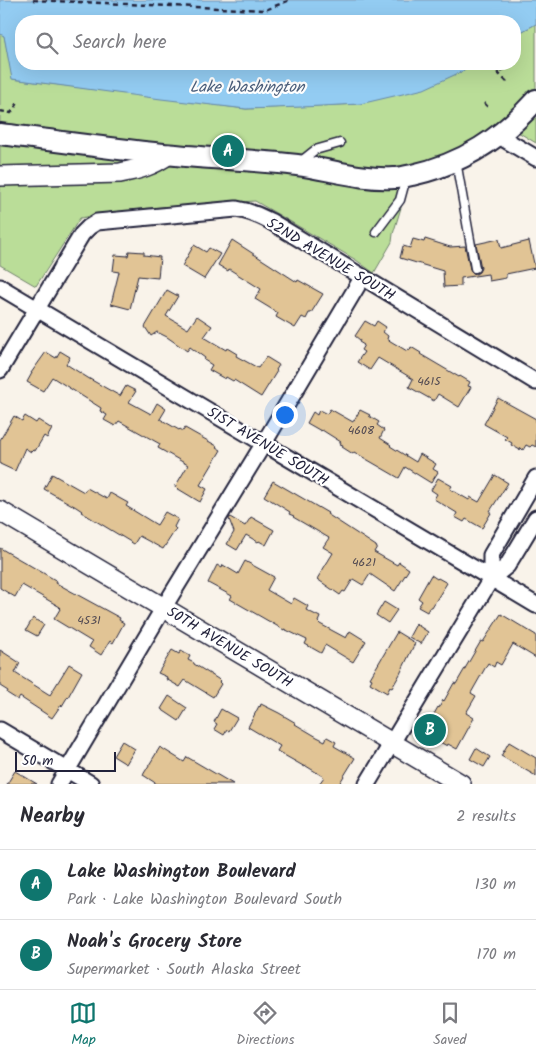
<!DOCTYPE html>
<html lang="en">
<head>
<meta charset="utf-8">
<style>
	:root { --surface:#fff; --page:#f2f2f3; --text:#2b2b33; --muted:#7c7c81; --line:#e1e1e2; --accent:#0f766e }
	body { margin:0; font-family:Kalam,sans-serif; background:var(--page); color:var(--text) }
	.scale { position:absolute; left:15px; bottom:12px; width:101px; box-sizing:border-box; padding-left:5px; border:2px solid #22223b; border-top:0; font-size:14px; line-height:18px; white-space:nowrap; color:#22223b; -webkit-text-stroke:4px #fff; paint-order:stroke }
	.you { position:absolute; left:284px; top:414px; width:18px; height:18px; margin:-12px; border:4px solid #fff; border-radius:50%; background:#1a73e8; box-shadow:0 0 0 8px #1a73e833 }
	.badge { display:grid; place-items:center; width:32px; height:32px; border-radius:50%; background:var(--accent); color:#fff; font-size:16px; font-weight:700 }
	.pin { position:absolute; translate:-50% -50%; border:2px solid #fff; box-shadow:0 1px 5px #0006 }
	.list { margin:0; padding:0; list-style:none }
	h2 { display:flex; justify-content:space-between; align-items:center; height:65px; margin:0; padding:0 20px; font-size:21px }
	h2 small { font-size:16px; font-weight:400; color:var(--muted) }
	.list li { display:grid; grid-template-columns:32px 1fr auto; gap:15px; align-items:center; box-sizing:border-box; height:70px; padding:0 20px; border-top:1px solid var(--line) }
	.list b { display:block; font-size:19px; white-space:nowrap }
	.list p { margin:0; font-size:16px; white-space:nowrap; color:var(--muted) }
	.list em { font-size:16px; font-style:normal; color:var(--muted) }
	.icon { flex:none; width:28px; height:28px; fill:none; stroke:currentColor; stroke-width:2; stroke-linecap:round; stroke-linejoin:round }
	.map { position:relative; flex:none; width:536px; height:784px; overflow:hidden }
	.search { position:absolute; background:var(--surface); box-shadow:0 5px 20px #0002; left:15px; right:15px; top:15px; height:55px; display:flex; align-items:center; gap:12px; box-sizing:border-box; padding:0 18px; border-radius:20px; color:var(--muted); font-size:19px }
	.sheet { height:205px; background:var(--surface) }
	nav { display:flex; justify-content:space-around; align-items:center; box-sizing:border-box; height:70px; border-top:1px solid var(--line); background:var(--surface); font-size:14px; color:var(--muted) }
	nav a { display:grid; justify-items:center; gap:2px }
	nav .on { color:var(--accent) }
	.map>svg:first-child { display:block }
	.green { fill:#badd98; stroke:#6e806a }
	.water { fill:#93ccf2; stroke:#6688a9 }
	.building { fill:#e1c495; stroke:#22223b }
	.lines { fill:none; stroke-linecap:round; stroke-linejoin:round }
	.service-casing { stroke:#22223b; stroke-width:11 }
	.minor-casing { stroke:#22223b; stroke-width:19 }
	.tertiary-casing { stroke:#22223b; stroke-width:22 }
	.secondary-casing { stroke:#22223b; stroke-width:24 }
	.path { stroke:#22223b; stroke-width:2.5; stroke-dasharray:5 4; stroke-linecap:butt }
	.service { stroke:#fff; stroke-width:8 }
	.minor { stroke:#fff; stroke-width:15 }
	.tertiary { stroke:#fff; stroke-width:19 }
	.secondary { stroke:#fff; stroke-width:20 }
	.labels { text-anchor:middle; stroke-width:4.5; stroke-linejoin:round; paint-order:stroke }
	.number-label { font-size:12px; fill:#524a52 }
	.street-label { font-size:15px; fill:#22223b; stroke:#fff }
	.water-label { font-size:16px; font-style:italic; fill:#4a5e7b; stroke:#fff }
</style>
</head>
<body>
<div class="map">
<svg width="536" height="784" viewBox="0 0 536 784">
	<rect width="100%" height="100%" fill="#f9f3ea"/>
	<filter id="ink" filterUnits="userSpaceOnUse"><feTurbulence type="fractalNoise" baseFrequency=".02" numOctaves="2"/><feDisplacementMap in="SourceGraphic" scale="10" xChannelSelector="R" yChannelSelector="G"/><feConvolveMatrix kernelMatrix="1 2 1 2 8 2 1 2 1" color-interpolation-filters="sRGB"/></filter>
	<g filter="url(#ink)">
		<!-- green -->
		<path class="green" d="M536,24V143L503,123L494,130L442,159L412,167L407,188L393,234L392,242L374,273L356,260L255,201L147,208L80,218L36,286L0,265V34L4,35L13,79L246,109L360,104L463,71L471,64H515V35Z"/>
		<!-- water -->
		<path class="water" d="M0,0H536V24L515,35V21H21V64H471L463,71L424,89L360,104L302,107L246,109L161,99L12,79L4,36L0,34Z"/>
		<!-- building -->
		<path class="building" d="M413,239L424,242L425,239L450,247L465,246L470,269L473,273L476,274L479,272L481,268L476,244L499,239L501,248L529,241L535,268L506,274V278L489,281L488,274L461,278V286L444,287L443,271L400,258L403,246L410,248Z
			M232,240L297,282L298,280L323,294L311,313H309L306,319L302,317L295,328L276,317L278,313L255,299L261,289L229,269L228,271L218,265Z
			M194,245L206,252L209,248L220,254L204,279L182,266Z
			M129,251L144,252V255L160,257L158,278L138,276L130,309L111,304L119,272L113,271L115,255L128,256Z
			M167,290L178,296L166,316L188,329L197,316L212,326L204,337L226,350L227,348L237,354L236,356L258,368L266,357L279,365L276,370L277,371L261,397L234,380L233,381L226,377L225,379L209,370L212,365L204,360L205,358L190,347L187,351L167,337L157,332L151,336L145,327Z
			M365,321L374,326L377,321L386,327L383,332L388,336L387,339L407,351L408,349L410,350L411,347L421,353L420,354L459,377L460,376L470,382L468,386L471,387L459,407L438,394L434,401L409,387L413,379L378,358L370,370L357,362L364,352L361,350L364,345L359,342L360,340L355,336Z
			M60,351L70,357L66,364L88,378L120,396L126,386L136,391L129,402L151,414L157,403L166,409L160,419L179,430L180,429L183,431L185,428L217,446L216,447L221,450L200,485L207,489L200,502L175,487L188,465L158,448L160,444L119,421L115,426L104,420L107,415L100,411L101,408L52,377L43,391L27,382L32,373H31L46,352L56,358Z
			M498,398L536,419V447L532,445L530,447L526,445L523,450L521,448L520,450L511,445L512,443L505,439L507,437L484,424Z
			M330,409L353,422L360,410L370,415L369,416L379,422L377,425L384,430L380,438L391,445L390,446L416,462L420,454L436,464L433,469L438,472L431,483L405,467L399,478L354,452L353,454L342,447L343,445L340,444L341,442L322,430L321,431L307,423L313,412L317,415L319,410L327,414Z
			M14,416L22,421L25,416L36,423L38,420L52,429L47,438L44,436L35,451L33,450L31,452L25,448L15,471L0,464V440Z
			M52,474L84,492L87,488L107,499L110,493L128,503L126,506L157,525L165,512L178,519L174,527L176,529L163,549L139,536L134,544L81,512L82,511L76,507L44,489Z
			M495,475L508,483L490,511V513H491L482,528L466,519L464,522L455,517L457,513L434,499L437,494L431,490L438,478L452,486L450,489L469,500L470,497L479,502Z
			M273,481L328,513L327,514L376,546V547H377L374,552L397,565L399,562L409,569L395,591L370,574L363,585L353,579L345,592L343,591L340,595L317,579L333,553L323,547L329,538L293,517L294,516L289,514L290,512L264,496Z
			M230,517L245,526L251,517L274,530L266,545L259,541L258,542L246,535L237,550L227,544L234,532L229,519Z
			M0,548L57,581L56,583L120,618L119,620L124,623L113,643L110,641L101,655L89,647L92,642L54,619L60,609L59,608L60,607L22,585L15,597L0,588Z
			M245,561L274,577L267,590L291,604L294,598L308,606L306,610L320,617L318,622L320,624L346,638L350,631L366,641L353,662L325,645L321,653L305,644L307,640L284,629V630L230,599L232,596L208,583L217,565L222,568L223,565L238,574Z
			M431,575L437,579L438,578L447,583L432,607H431L429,608L427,612L418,607L422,601L418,598Z
			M384,602L397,610L388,623L376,615Z
			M501,614L536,635V658L513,644L501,665L496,662L494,667L488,663L471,693L476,696L466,713L474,718L457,749L448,744L447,746L424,733L425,730L438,707L439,708L443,700L444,701L454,683L456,684L481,641L483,642Z
			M33,618L44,625L37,636L26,630Z
			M416,624L428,632L421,644L409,637Z
			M397,632L415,643L400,674L392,688L390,687L387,693L370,683L372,679L370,678Z
			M0,650L20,663L15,673L50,695L69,664L82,672L68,697V696L62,706L61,705L52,718L20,697L18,700L7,693L8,691L0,686Z
			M172,650L179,654L181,651L190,656L188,660L194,663V664L218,679L220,681L219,682L221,684L213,697L185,680L180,687L166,679L167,677L158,673Z
			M169,696L187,708L179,721L161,709Z
			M261,704L279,713L296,723L295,724L317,737L325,741L327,737L336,742L334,746L355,758L339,784H319L324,777L306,766L305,767L277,751L280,746L248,727L259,706L260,707Z
			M221,709L237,718L229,731L227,730L224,735L214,729L217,724L214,722Z
			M122,741L135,749L126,764L113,756Z
			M509,742L536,758V776L501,756Z
			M160,747L184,762L187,757L233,784H157L143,775Z
			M476,748L490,757L484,767L470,759Z
			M15,771L37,784H7Z"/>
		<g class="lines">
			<!-- service casing -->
			<g class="service-casing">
				<path id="service" d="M456,161L475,268
					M300,162L315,150L340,143
					M376,232L400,200L406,178"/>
			</g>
			<!-- minor casing -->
			<g class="minor-casing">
				<path id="minor" d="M499,136L536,158
					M0,287L536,605
					M0,370L82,234L89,227L97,222L236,209C249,211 259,215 270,221L536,382
					M491,579L507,566L536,518
					M0,730L91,784
					M59,784L164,607L264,443L362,278
					M367,784L491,579V555L536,478"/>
			</g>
			<!-- tertiary casing -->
			<g class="tertiary-casing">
				<path id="tertiary" d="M0,176L120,173C140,169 152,166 169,154
					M0,511L461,784"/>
			</g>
			<!-- secondary casing -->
			<g class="secondary-casing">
				<path id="secondary" d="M0,134C59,141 117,150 176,155C216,159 257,160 297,165C329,169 361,180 394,178C400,178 406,176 412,175C463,164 502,138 536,100"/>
			</g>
			<!-- path -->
			<path class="path" d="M33,0L265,10L290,0
				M507,82L497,72L508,67
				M484,103L490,109
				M0,111L11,113L18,103"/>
			<!-- service -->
			<use href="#service" class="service"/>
			<!-- minor -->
			<use href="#minor" class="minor"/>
			<!-- tertiary -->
			<use href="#tertiary" class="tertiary"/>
			<!-- secondary -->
			<use href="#secondary" class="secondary"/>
		</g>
	</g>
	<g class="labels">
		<!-- number labels -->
		<g class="number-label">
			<text x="429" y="385">4615</text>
			<text x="361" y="434">4608</text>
			<text x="364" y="566">4621</text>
			<text x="89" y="624">4531</text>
		</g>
		<!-- street labels -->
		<g class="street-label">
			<text transform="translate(331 259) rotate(31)" y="5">52ND AVENUE SOUTH</text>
			<text transform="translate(268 446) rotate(31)" y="5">51ST AVENUE SOUTH</text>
			<text transform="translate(230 647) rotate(31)" y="5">50TH AVENUE SOUTH</text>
		</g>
		<!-- water labels -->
		<g class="water-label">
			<text x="247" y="92">Lake Washington</text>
		</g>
	</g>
</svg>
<div class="scale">50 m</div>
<div class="you"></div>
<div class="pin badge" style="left:228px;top:151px">A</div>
<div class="pin badge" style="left:430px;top:730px">B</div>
<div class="search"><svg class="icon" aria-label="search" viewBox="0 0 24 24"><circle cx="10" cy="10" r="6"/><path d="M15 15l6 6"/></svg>Search here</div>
</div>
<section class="sheet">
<h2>Nearby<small>2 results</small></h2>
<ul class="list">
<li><span class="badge">A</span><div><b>Lake Washington Boulevard</b><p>Park · Lake Washington Boulevard South</p></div><em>130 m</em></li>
<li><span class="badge">B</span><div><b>Noah's Grocery Store</b><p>Supermarket · South Alaska Street</p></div><em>170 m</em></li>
</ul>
</section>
<nav>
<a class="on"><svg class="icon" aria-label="map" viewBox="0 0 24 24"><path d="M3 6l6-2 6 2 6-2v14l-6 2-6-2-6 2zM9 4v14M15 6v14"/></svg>Map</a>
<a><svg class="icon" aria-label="directions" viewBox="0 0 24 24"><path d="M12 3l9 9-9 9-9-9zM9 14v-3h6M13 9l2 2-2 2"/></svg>Directions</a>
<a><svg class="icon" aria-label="saved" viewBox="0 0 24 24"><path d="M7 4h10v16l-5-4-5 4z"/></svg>Saved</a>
</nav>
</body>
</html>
